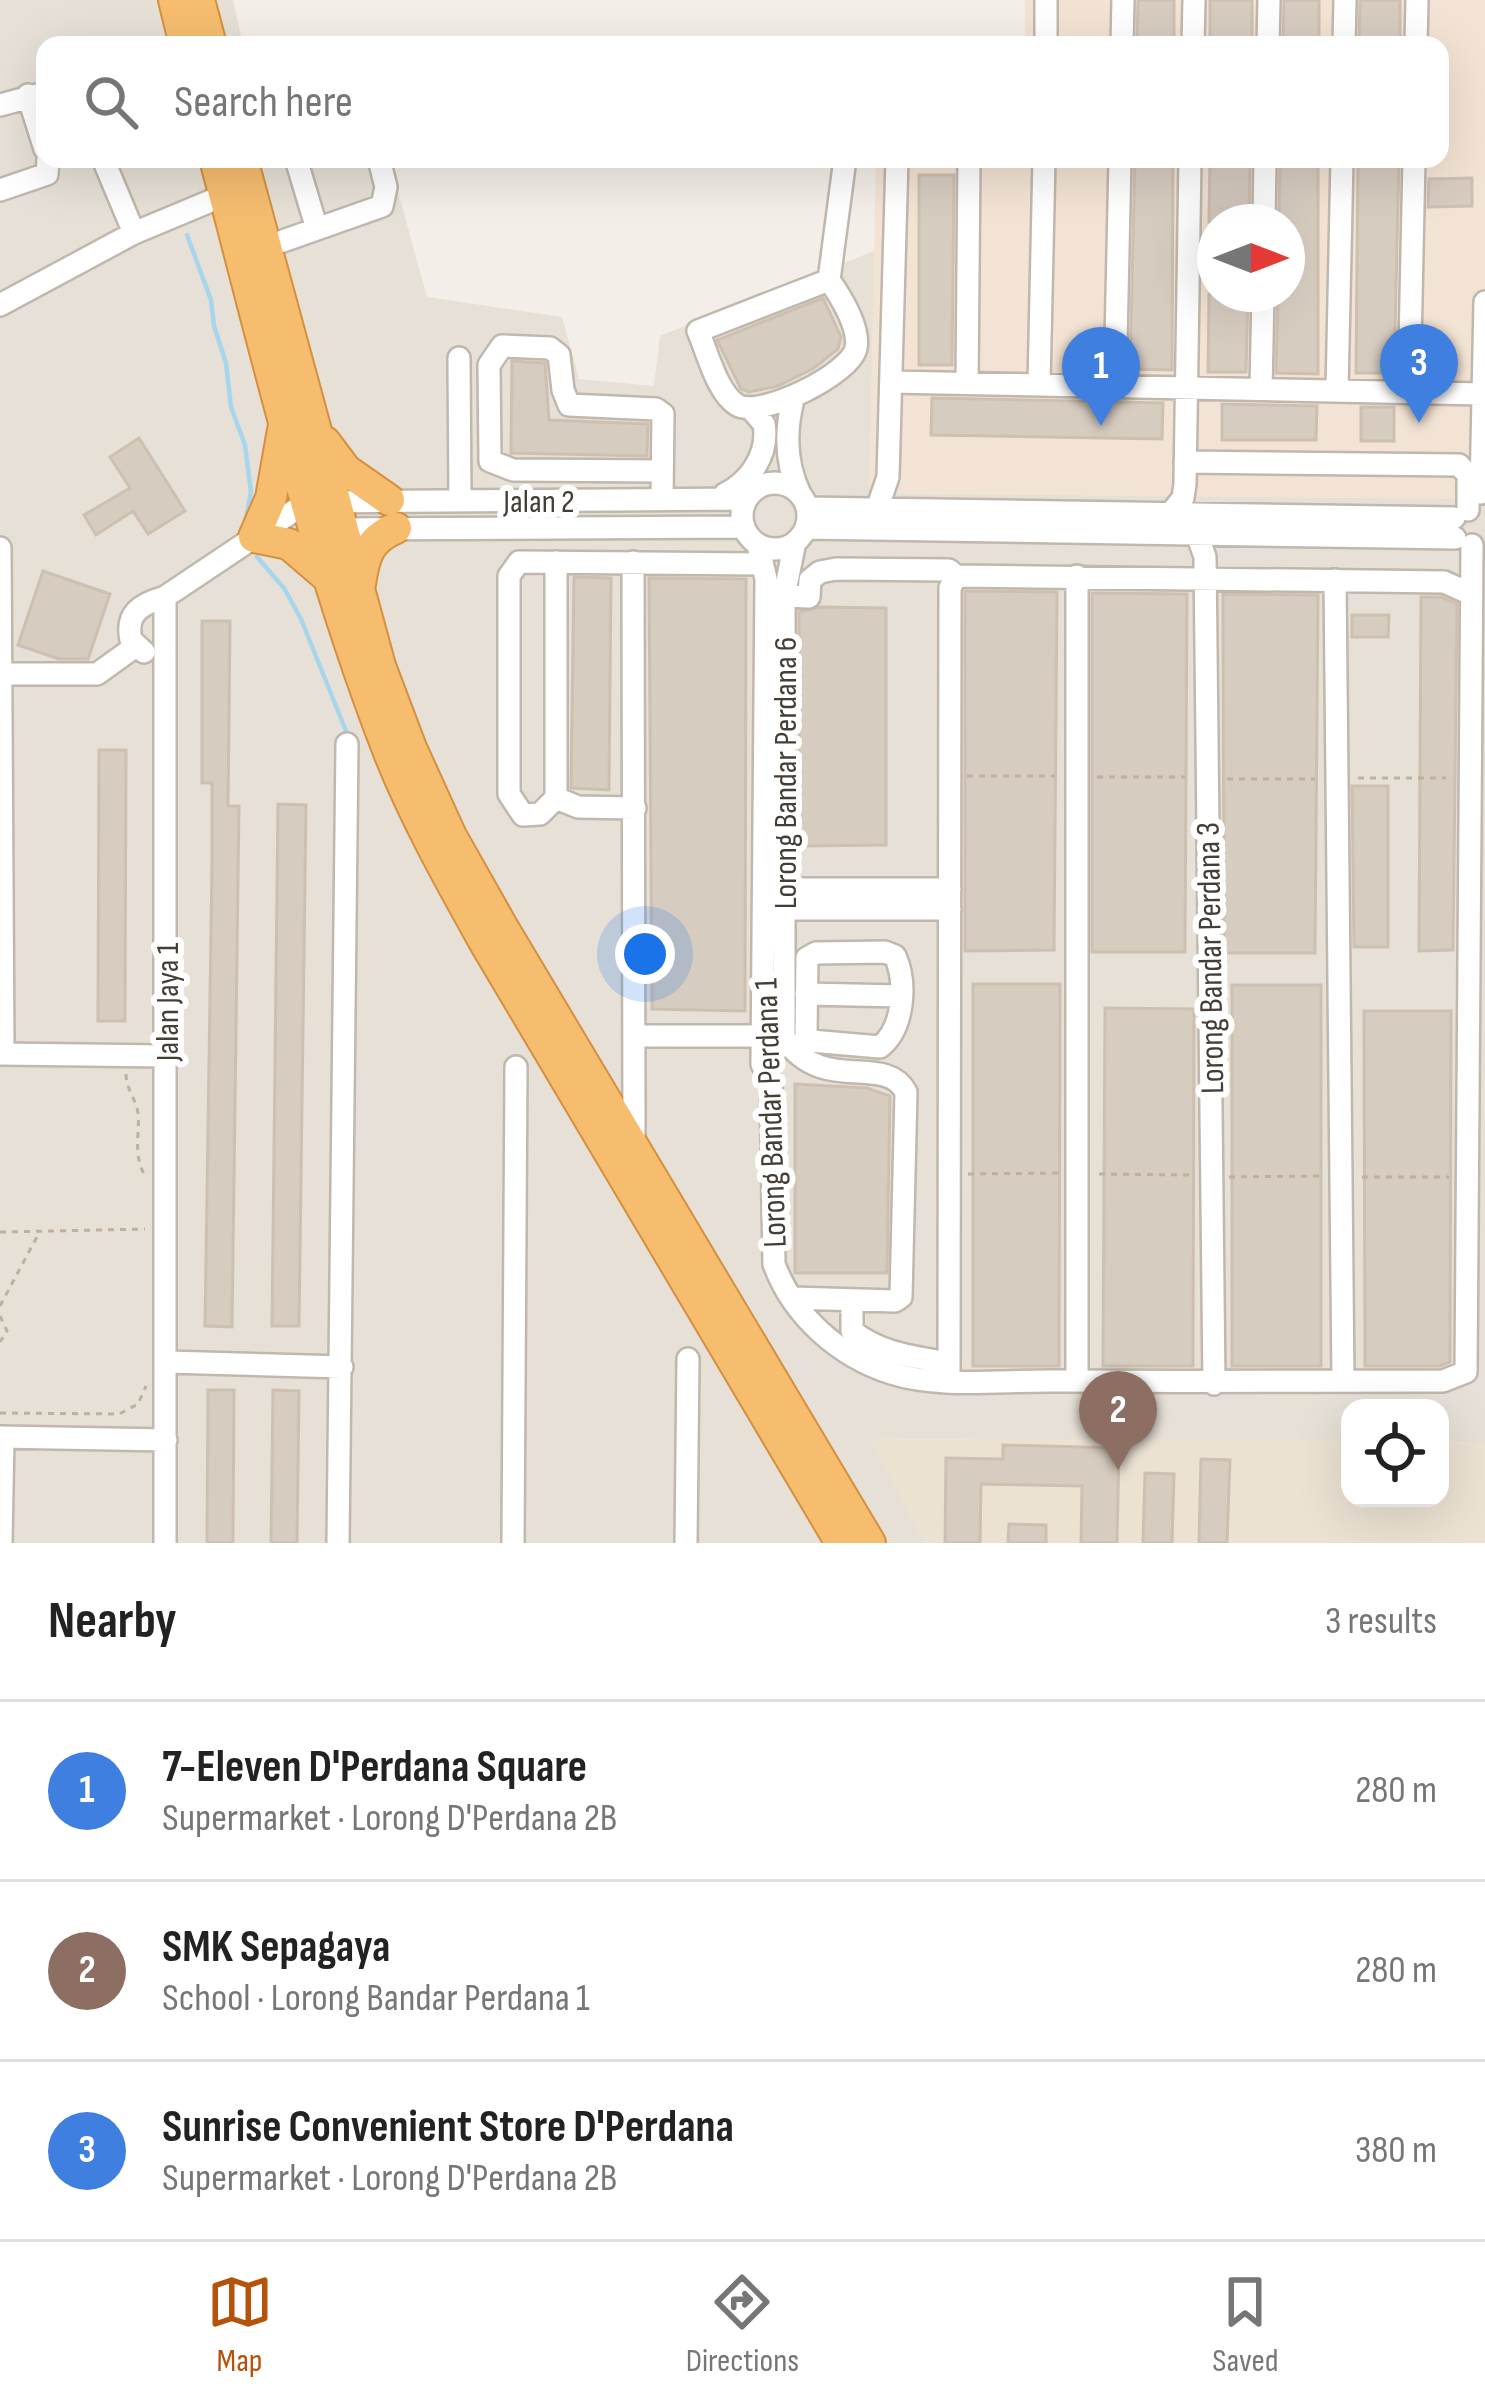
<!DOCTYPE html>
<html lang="en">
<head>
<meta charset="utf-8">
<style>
	:root { --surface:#fff; --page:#f2f2f2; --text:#222; --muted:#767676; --line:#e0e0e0; --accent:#b45309 }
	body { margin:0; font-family:"Sofia Sans Condensed",sans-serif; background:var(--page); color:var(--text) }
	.controls { position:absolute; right:36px; bottom:36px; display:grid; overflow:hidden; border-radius:24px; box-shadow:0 12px 48px #0002 }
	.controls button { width:108px; height:108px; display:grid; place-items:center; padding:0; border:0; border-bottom:3px solid var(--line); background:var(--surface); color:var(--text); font:60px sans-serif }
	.compass { position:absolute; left:1197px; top:204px; width:108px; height:108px; border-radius:50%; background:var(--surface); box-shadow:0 12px 48px #0002; rotate:90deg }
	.you { position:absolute; left:645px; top:954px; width:42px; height:42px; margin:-30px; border:9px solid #fff; border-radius:50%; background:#1a73e8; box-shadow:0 0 0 18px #1a73e833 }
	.badge { display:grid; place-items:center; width:78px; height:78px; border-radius:50%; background:var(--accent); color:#fff; font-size:39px; font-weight:700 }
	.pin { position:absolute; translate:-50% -99px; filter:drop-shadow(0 3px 6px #0008) }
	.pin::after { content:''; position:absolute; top:63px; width:42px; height:36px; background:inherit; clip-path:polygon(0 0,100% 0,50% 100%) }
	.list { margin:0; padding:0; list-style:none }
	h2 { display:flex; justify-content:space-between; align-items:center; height:156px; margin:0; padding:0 48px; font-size:51px }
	h2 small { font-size:39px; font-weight:400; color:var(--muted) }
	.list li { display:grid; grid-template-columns:78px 1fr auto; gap:36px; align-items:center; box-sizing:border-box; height:180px; padding:0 48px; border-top:3px solid var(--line) }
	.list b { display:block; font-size:45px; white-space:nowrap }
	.list p { margin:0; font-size:39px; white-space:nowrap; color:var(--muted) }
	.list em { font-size:39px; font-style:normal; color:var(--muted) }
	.icon { flex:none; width:66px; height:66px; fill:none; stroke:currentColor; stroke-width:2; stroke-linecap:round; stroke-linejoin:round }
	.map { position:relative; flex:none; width:1485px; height:1543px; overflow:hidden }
	.search { position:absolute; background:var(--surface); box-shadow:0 12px 48px #0002; left:36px; right:36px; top:36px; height:132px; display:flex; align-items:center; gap:30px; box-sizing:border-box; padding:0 42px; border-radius:24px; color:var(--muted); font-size:45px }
	.sheet { height:696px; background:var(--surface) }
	nav { display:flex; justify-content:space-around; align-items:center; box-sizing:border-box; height:168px; border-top:3px solid var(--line); background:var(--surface); font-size:33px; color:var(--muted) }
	nav a { display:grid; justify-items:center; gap:6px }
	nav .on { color:var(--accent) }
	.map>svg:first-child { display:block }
	.residential { fill:#e6e0d6 }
	.commercial { fill:#f3e3d4; fill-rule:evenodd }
	.education { fill:#ebe2d2 }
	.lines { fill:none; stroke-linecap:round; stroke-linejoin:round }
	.stream { stroke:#a7d6ec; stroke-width:4.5 }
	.building { fill:#d7ccc0; stroke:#cec0b1; stroke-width:3 }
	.minor-casing { stroke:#c1b8ad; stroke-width:26 }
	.highway-casing { stroke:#d5903f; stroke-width:34 }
	.path { stroke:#bfaf9c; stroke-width:3; stroke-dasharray:6 6; stroke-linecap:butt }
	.minor { stroke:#fff; stroke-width:21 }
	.highway { stroke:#f6bd6f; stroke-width:30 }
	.labels { text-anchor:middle; stroke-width:12; stroke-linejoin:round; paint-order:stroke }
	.street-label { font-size:33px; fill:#453e37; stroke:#fff }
</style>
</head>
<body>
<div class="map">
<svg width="1485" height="1543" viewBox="0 0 1485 1543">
	<rect width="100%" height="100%" fill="#f3eee7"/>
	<!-- residential -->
	<path class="residential" d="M0,0H233L243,45H45V159H389L427,297L562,317L579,379L654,386L660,336L874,251L870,493L1485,499V1443L1440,1442V1408H1350V1442L871,1439L925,1543H0Z"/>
	<!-- commercial -->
	<path class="commercial" d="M1025,0H1485V499L869,493L876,159H1440V45H878L879,41L1025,39ZM1215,222H1287V294H1215Z"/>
	<!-- education -->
	<path class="education" d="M870,1439L1350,1442V1498H1440V1442L1485,1443V1543H925Z"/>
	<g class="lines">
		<!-- stream -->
		<path class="stream" d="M187,235L211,300L214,326L226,363L231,407L245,445L251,492L245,524
			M257,557L284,588L301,619L348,736"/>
	</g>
	<!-- building -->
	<path class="building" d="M1138,0H1174V45H1137Z
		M1210,0H1252V45H1210Z
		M1284,0H1319V45H1283Z
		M1360,0H1400V45H1359Z
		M1135,159H1173L1172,370L1130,369Z
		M1210,159H1250L1249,222H1209Z
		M1280,159H1318V374L1276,373L1278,294H1287V222H1279Z
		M1358,159H1399L1394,373H1356Z
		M919,175H954L952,365H919Z
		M1472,178V206L1428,207L1429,179Z
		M1209,294H1248L1246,372H1208Z
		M823,298L841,337L838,349L814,368L778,386L749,392L741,389L717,340Z
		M512,361L545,363L549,420L648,424L647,456L511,453Z
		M932,398L1163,403L1162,439L931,435Z
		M1222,404L1317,406L1316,440H1222Z
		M1361,407H1394V441H1361Z
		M139,438L185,511L148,534L133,511L96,535L84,515L130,488L110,457Z
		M43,571L110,594L88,659H59L18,645Z
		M574,577L611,578L609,790L571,788Z
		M649,578L746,579L745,1011L652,1009Z
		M965,591L1057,592L1054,950L965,951Z
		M1092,593L1187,594L1185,952H1092Z
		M1223,594L1318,595L1315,953H1224Z
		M1421,597H1441L1457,604L1453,950L1419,951Z
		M820,607L886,608V845L799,846V612Z
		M1352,615H1389L1388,637H1352Z
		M202,621H230L228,806H239L232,1327L205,1326L212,866V783H202Z
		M99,750H126L125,1021H98Z
		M1352,786H1388V947H1354Z
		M278,804L306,805L299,1326H272Z
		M973,984H1060L1059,1366H973Z
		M1232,985H1321V1366H1232Z
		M1105,1008L1194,1009L1193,1366H1103Z
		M1364,1011H1451L1450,1362L1440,1366H1365Z
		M795,1084L867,1088L890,1096L887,1273H795Z
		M208,1390H234L233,1543H207Z
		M273,1390L299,1391L297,1543H271Z
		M1003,1445L1119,1448L1117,1543H1081L1082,1486L981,1484L980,1543H945L946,1458L1003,1459Z
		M1201,1459L1230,1460L1227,1543H1199Z
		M1145,1473L1174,1474L1172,1543H1143Z
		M1009,1524L1046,1525V1543H1008Z"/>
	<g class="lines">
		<!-- minor casing -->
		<g class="minor-casing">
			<path id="minor" d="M1046,45V0
				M1122,45L1123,0
				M1193,45L1194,0
				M1268,45L1269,0
				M1344,45L1345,0
				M1416,45L1417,0
				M28,95L45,149
				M0,105L45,93
				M103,159L134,233
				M296,159L317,229
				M0,190L47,174L48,159
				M1264,222L1265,159
				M266,247L382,206L386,187L379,159
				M829,280L698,331C707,351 717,393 737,405C760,419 851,374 856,348C860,328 841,297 829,280L845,159
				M0,305L134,233L225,195
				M459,358L460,500
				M891,382L1483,394
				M967,383L969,159
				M1039,385L1044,159
				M1115,386L1120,159
				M1261,389L1263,294
				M1337,391L1342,159
				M1409,393L1414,159
				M794,396C785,429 785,463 800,494
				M1185,462L1459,465L1468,475V510
				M742 516a33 33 0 1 1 66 0a33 33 0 1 1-66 0Z
				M1481,493L1485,302
				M725,494C751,481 769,453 764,424L752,410
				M662,499L663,414L656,409L569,405L563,390L559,355L550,348L502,346L489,365L490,461L513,470L662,471
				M807,508L1454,518
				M877,509L888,477L897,159
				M1170,514L1183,498L1185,484L1190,159
				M806,528L1455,538
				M330,529L743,527
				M1197,534L1205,557L1214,1384
				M758,545L766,579L762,1064L771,1082L774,1264C793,1316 839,1356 891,1373C941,1389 1004,1380 1056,1381C1185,1382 1314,1381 1443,1381L1466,1372L1472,545
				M0,548L3,1054
				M633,562L634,1143
				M1335,580L1343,1381
				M784,596L809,597L810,580L820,572L836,569L949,570L956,576
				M144,652L131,640C125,613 141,604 165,597
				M1,674H97L136,646
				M556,798V562
				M635,808L578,807L556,798L540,814L523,815L509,794V576L519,562L762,564
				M783,889H950
				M783,909H950
				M885,952L895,956C907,983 904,1028 880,1047L811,1041L806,1035L807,958L816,953Z
				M806,994L900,996
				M636,1036H762
				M0,1054L166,1056
				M792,1298L895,1301L901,1297L906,1092C884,1052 824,1096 784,1038V596L795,542
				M852,1300V1331C881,1354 914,1357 949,1363
				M167,1362L342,1367
				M949,1380L950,588L956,576L1444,582L1471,594
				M1077,1381V576
				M0,1437L166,1440
				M1,1543L3,1437
				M165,1543V597L307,502L746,499
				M338,1543L347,744
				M513,1543L516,1067
				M686,1543L688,1359"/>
		</g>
		<!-- highway casing -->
		<g class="highway-casing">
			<path id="highway" d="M174,0L185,45
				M199,0L211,45
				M215,159C268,359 315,563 390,755C416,820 451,882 485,943L841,1543
				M242,159L380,666L411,748L451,836L503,928L870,1543
				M283,430L271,498L254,537L289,544L331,580
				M325,442L346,470L389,500
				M360,584C364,556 369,539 396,528"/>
		</g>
		<!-- path -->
		<path class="path" d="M967,776H1055
			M1097,777H1185
			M1358,778H1446
			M1227,779H1315
			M126,1074C126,1089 136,1099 138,1113C140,1135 133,1153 144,1174
			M968,1174L1060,1173
			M1099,1174L1191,1175
			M1229,1177L1322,1176
			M1362,1177H1449
			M0,1232L145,1229
			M0,1306L39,1233
			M0,1316L7,1331L0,1342
			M0,1413L119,1414L138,1404L146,1386"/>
		<!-- minor -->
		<use href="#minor" class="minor"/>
		<!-- highway -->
		<use href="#highway" class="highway"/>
	</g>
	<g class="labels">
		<!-- street labels -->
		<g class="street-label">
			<text x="539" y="512">Jalan 2</text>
			<text transform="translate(784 773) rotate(-90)" y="12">Lorong Bandar Perdana 6</text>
			<text transform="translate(1209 958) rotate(-91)" y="12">Lorong Bandar Perdana 3</text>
			<text transform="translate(166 1002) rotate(-90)" y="12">Jalan Jaya 1</text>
			<text transform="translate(769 1113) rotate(-92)" y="12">Lorong Bandar Perdana 1</text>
		</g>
	</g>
</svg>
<div class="controls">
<button><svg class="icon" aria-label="locate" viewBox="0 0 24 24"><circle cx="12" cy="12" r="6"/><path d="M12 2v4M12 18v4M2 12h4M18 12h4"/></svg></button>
</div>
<svg class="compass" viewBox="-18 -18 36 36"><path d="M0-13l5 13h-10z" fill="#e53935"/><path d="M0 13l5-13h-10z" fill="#767676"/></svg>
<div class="you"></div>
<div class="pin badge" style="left:1101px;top:426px;background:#3f7fe0">1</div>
<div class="pin badge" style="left:1118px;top:1470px;background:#8d6e63">2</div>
<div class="pin badge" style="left:1419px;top:423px;background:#3f7fe0">3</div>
<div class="search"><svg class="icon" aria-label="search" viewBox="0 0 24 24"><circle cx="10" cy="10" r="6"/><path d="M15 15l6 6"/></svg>Search here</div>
</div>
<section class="sheet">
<h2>Nearby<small>3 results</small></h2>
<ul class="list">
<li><span class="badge" style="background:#3f7fe0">1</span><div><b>7-Eleven D'Perdana Square</b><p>Supermarket · Lorong D'Perdana 2B</p></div><em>280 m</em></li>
<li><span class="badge" style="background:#8d6e63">2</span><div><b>SMK Sepagaya</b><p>School · Lorong Bandar Perdana 1</p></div><em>280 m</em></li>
<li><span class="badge" style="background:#3f7fe0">3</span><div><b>Sunrise Convenient Store D'Perdana</b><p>Supermarket · Lorong D'Perdana 2B</p></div><em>380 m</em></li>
</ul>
</section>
<nav>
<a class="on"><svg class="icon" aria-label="map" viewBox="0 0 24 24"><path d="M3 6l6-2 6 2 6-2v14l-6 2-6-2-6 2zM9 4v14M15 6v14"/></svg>Map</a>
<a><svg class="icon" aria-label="directions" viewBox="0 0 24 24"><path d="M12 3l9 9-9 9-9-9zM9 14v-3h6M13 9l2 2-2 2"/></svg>Directions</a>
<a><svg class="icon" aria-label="saved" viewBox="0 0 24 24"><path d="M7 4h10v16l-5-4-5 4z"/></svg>Saved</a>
</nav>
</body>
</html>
